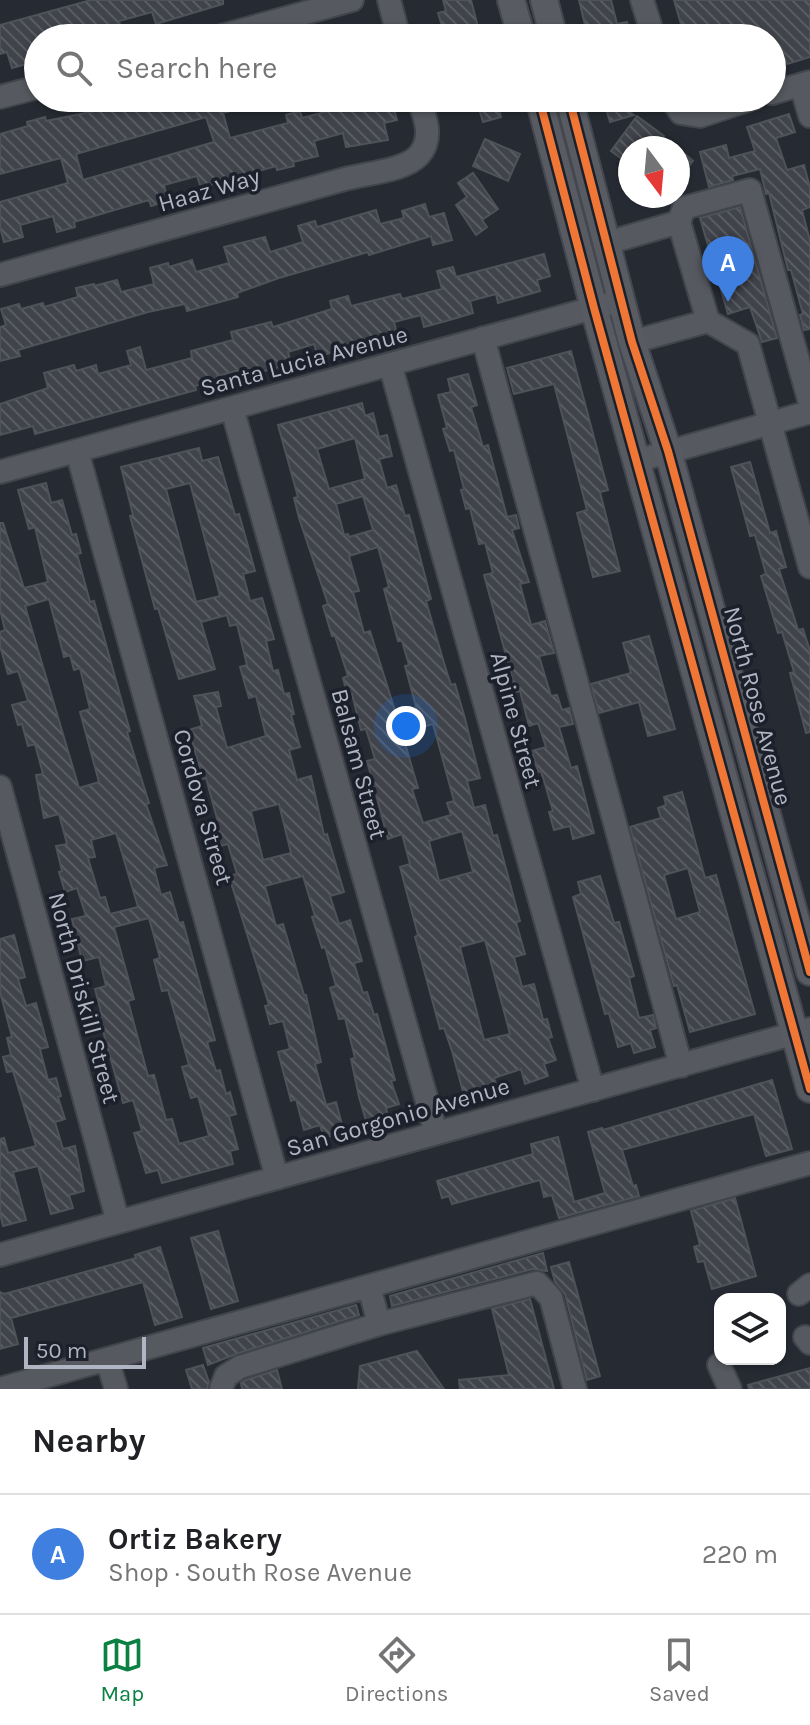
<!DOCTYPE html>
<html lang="en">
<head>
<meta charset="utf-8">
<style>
	:root { --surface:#fff; --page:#f2f2f2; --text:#202124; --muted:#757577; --line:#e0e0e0; --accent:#0b8043 }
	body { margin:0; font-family:Karla,sans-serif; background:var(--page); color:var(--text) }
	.controls { position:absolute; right:24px; bottom:24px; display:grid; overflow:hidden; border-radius:16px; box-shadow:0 2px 6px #0004 }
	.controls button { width:72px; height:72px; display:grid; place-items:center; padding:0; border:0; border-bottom:2px solid var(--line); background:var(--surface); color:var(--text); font:40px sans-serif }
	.compass { position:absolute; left:618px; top:136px; width:72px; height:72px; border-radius:50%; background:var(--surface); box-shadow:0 2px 6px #0004; rotate:164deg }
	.scale { position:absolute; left:24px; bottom:20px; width:122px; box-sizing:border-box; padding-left:8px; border:4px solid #b0b5c3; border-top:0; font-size:22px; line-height:28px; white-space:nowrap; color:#b0b5c3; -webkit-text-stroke:6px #1b202b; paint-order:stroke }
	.you { position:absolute; left:406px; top:726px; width:28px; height:28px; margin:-20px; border:6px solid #fff; border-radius:50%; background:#1a73e8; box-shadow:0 0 0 12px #1a73e833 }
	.badge { display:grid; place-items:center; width:52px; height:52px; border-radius:50%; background:var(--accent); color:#fff; font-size:26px; font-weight:700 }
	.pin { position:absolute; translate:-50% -66px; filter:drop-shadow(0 2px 4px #0008) }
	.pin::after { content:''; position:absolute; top:42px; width:28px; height:24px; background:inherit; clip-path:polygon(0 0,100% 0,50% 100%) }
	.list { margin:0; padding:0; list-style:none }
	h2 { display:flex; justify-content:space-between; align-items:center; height:104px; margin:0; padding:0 32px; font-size:34px }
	h2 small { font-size:26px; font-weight:400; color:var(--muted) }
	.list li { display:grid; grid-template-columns:52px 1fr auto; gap:24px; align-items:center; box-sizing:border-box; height:120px; padding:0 32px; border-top:2px solid var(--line) }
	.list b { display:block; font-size:30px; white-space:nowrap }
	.list p { margin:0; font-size:26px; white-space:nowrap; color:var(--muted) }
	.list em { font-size:26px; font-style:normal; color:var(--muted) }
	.icon { flex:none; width:44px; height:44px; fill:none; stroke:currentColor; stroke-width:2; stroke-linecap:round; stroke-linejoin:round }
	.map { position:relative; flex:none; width:810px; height:1389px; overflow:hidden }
	.search { position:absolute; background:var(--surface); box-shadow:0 2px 6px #0004; left:24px; right:24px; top:24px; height:88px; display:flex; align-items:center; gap:20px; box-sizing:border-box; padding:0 28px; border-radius:44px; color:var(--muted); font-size:30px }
	.sheet { height:224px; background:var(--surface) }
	nav { display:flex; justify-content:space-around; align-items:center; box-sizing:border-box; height:112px; border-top:2px solid var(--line); background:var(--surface); font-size:22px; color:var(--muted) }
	nav a { display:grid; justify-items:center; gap:4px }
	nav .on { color:var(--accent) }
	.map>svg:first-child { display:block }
	.building { fill:url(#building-back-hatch); stroke:#4e5259; stroke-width:2; fill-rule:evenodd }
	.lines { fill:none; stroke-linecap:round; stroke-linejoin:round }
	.minor-casing { stroke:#42454b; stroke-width:26 }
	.major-casing { stroke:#44474f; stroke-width:30 }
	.minor { stroke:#56595f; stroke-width:22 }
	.major { stroke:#585b61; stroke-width:26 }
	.cycleway-casing { stroke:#1b202b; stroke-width:13 }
	.cycleway { stroke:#f07635; stroke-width:8 }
	.labels { text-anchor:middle; stroke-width:7; stroke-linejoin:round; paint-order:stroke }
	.street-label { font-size:24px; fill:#b0b5c3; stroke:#1b202b }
</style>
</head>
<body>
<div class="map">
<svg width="810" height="1389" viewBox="0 0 810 1389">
	<defs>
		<pattern id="building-back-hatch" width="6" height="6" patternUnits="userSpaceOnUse" patternTransform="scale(2)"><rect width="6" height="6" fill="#40434a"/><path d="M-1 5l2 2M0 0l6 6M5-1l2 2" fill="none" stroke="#595c62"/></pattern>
	</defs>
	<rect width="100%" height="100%" fill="#262a32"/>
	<!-- building -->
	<path class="building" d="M91,0H223V4L156,24L152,12L119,21L123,38H38V56L29,58L30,63L12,68L7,52L0,54V25Z
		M443,0H471L479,31L461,35V38H440L438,27L442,26L438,13L446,11Z
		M579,0H611L617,24L627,22L631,38H583L582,34L587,33Z
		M674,0H810V57L787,64L781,46L772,49V38H685Z
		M121,98H263L264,102L223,113L230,138L288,123L286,115L300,111L302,118L340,108L337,98H353L354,104L377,98H391L397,120L384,123L388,140L346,147L343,133L314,141L318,156L293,162L294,166L277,170L276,166L201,188L197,176L164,185L168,201L151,206L149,200L111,211L74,222L75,227L57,232L53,216L20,225L23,237L4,242L0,227V202L68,183L61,158L0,174V134L28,126L27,122L45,117L46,121L100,110L99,106L121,100ZM206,117L214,142L83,180L76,154Z
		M476,98H496L501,117L483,122Z
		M603,98H611L634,115L610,122Z
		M789,114L795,132L776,138L787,170L804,165L810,188V207L802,210L810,241V329L804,330L800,315L803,314L791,270H788L769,193L766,194L760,169L732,176L733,180L709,187L700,152L726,145L729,158L755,151L747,127Z
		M637,116L664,136L655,148H630V165L611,151Z
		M485,139L520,154L508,181L473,166Z
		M678,148L693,161L678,180Z
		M473,173L498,209L482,220L487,227L476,235L456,205L467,197L458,183Z
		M425,204L429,217L444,213L452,240L433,245L431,236L369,255L368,252L279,278L237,293L238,297L187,311L185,304L148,312L18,350L20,356L0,361V327L6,325L1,309L19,304L21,309L43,303L44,307L78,297L76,288L94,284V286L117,280L121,292L154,284L150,268L168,263L169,267L192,260L196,272L229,263L224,247L265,237L270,252L303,242L298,226L315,221L317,227L376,210L380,224L404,218L402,211Z
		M740,207L777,338L762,342L750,307L728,314L700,218Z
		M544,254L550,276L537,280L540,291L498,303L496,294L470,301L473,313L446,321L424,327L421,315L394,322L397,334L379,339L378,336L338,347L339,350L318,357L314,344L288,352L291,364L249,375L247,368L217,376L218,380L195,386L196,390L35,434L33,426L0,435V404L48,388L44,373L74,365L76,371L96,365L98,374L131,365L127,351L140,347L146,370L192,358L191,351L233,340L231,332L271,322L273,327L332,309L330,301L348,296L351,306L400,294L402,299L442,289L437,271L453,267L456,277Z
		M571,351L608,490L600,492L620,571L593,577L577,513L587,510L554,384L514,394L507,368Z
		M468,374L477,405L471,407L483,447L488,445L507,517L516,515L519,528L512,530L529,582L520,584L531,625L545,621L554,653L539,656L551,696L557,695L562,710L569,708L573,724L559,727L571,768L577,766L594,833L573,839L570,826L554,830L549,812L553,811L541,771L538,772L532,751L546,747L538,723L529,726L520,691L516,692L484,575L493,573L485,543L479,544L470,508L466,509L461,490L464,489L454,450L450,451L443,429L447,428L438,395L451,392L448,379Z
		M362,403L365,416L373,413L379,437L387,435L392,456L379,459L387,488L396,485L405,516L409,515L431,599L426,601L444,663L451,685L455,684L464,715L480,778L467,781L474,808L485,805L493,836L497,835L520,921L516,922L525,954L514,957L522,987L534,984L543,1020L547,1019L552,1037L548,1038L556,1060L544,1064L548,1076L525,1084L521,1069L494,1078L498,1090L465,1099L452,1051L444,1028L440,1029L415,937L418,935L400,867L410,864L402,834L388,839L367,761L375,759L366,729L361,730L352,694L348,696L343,678L348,676L335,636H332L323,606L328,604L299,518L294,498L298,497L278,425ZM355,438L365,479L329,489L317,449ZM363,496L373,530L349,537L348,534L344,535L336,504ZM378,547L389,587L384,589L398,641H402L409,665L405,666L418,714L398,720L370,631L364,633L353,592L359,591L349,556ZM433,724L454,801L447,803L451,815L423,823L412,789L418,788L402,733ZM462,831L473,872L439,881L429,841ZM485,940L510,1034L484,1040L460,947Z
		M199,448L202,461L218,457L235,515L239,514L255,571L243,574L250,601L262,598L274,639L266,641L273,671L278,670L284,694L289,693L294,714L291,715L300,747L289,750L297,780L311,776L324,835L327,834L344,892L330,896L339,924L350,920L362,961L354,963L363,993L367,992L374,1015L377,1014L395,1080L391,1081L399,1104L386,1108L389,1120L368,1127L359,1097L351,1059L355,1058L345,1018L339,1019L330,988L336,986L325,947L322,948L312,917L315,916L303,876L265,886L276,926L283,924L304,995H306L321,1062L315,1064L326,1105L336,1102L344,1132L324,1138L320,1125L304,1130L296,1099L291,1101L278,1052L290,1049L283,1021L270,1024L265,1006L269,1005L229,876L237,874L228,844L220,846L216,827L219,826L206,778L203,779L189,730L202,726L194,696L218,692L221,706L216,707L227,748L266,736L256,696L249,698L240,667L247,665L237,624L230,626L227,615L201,622L215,669L179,679L158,608L155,609L130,516L133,515L121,467ZM190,483L220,596L196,602L166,489ZM279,804L291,853L263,860L251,811Z
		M750,462L770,533L776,531L786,567L779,569L798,630L803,629L810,651V732L806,733L790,673L794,672L782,632L778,633L761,576L766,574L755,535L750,536L731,467Z
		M46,483L51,503L62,500L72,535L76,534L81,553L77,554L90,602L94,601L130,731L127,732L149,803L146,804L167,865L154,868L161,895L170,892L179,923L183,922L215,1040L207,1042L216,1071L220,1070L226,1094L230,1092L236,1114L229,1116L238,1149L230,1151L233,1164L162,1183L158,1170L146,1173L134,1133L142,1131L133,1100L123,1103L98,1013L101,1012L95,989L106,986L99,957L82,961L72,919L86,916L77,888L65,892L59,872L62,871L56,846L67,844L59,814L44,818L36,775L43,774L35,744L28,746L22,724L18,725L12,705L28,701L18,671L8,674L0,646V632L5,630L0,610V523H3L24,588L48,582L35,527L29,529L18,490ZM49,599L64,657L70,655L74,670L80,668L90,709L80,712L99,782L79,788L25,606ZM116,833L138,907L110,914L105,897L100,898L88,858L95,857L91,840ZM149,918L160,958L154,960L162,991L168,990L189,1065L182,1067L191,1098L198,1096L209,1136L179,1144L172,1119L166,1120L154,1075L148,1076L128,1001L134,999L114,927Z
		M649,636L675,729L648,736L639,702L599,713L591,684L631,673L623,643Z
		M682,792L705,878L716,875L755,1014L690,1032L677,985L674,986L630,827L661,818L658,808L666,805L664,797ZM688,868L700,912L676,919L664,875Z
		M600,876L614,923L619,922L634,976L629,978L639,1018L653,1015L656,1028L650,1030L655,1047L634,1053L631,1043L618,1047L609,1013L605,1014L573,897L581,894L578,882Z
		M14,935L25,977L18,979L26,1006L36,1003L48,1047L40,1049L48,1080L56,1078L61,1096L58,1097L65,1119L55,1122L63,1149L75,1146L84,1191L69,1195L73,1208L51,1214L38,1166L13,1172L26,1220L3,1226L0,1213V1139L4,1138L8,1153L36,1146L13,1071L7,1072L3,1057L11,1055L7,1038L12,1037L0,992V939Z
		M772,1080L792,1149L766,1156L754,1114L622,1150L633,1186L636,1185L639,1196L559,1218L552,1195L544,1197L540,1180L452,1204L449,1196L442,1198L437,1181L533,1154L531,1144L558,1137L574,1202L605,1193L588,1132L602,1128L603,1130Z
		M735,1198L756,1276L712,1289L704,1261L698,1262L694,1247L700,1245L691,1211Z
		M218,1231L238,1301L211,1309L191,1238Z
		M160,1247L182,1317L155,1325L143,1282L11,1318L18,1344L0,1349V1292L4,1294L136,1258L135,1255Z
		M543,1253L547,1271L533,1269L392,1306L390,1296Z
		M569,1262L600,1376L587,1380L565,1294L555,1282L551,1267Z
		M530,1299L554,1389H460L459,1380L509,1375L492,1309Z
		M356,1305L359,1315L236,1354L208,1365L203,1348Z
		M417,1351L444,1389H358L360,1366Z
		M203,1365L209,1382L207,1389H192L186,1370Z
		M810,1368V1389H749L748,1385Z
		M277,1370L282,1389H242L241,1383L246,1380Z"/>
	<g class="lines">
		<!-- minor casing -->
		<g class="minor-casing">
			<path id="minor" d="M389,0L399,38
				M642,0L654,38
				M214,38L352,0
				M801,85L810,116
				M772,93L810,82
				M0,97L38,87
				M671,98L681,113L700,116L754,98
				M607,243L679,222
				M0,275C115,243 230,210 345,179C366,173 405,171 419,155C434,138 425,116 418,98
				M483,338L681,1066
				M632,342L708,321
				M390,364L593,1090
				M810,403L750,190L684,208L679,222L708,321L748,344L810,567
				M232,408L436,1133
				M77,451L277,1178
				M636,461L810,412
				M0,472L608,304
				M0,787L118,1222
				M0,1255L810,1029
				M369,1286L379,1324
				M799,1294L810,1285
				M805,1337L810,1343
				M107,1359L116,1389
				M719,1365L730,1389
				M0,1389L810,1163
				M221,1389L226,1376L240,1367L379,1324L537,1283L551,1298L575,1389"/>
		</g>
		<!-- major casing -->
		<g class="major-casing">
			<path id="major" d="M511,0L522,38
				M544,0L554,38
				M539,98L594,308L810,1089
				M569,98L632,342L668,451L810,972"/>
		</g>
		<!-- minor -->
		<use href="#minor" class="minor"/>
		<!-- major -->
		<use href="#major" class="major"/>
		<!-- cycleway casing -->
		<g class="cycleway-casing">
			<path id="cycleway" d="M539,98L594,308L810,1089
				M569,98L632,342L668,451L810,972"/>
		</g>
		<!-- cycleway -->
		<use href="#cycleway" class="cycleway"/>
	</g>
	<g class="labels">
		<!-- street labels -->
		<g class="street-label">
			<text transform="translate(209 190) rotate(-16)" y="8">Haaz Way</text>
			<text transform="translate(304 361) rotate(-15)" y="8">Santa Lucia Avenue</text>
			<text transform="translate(758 706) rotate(75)" y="8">North Rose Avenue</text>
			<text transform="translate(516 720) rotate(75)" y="8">Alpine Street</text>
			<text transform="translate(359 764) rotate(75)" y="8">Balsam Street</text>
			<text transform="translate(203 807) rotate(74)" y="8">Cordova Street</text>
			<text transform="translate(84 998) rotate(75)" y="8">North Driskill Street</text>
			<text transform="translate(398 1117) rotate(-16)" y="8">San Gorgonio Avenue</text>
		</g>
	</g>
</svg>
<div class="controls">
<button><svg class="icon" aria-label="layers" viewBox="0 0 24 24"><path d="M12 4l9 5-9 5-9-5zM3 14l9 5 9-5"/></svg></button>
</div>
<svg class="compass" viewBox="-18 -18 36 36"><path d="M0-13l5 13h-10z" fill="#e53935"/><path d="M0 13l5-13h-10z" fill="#757577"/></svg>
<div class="scale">50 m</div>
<div class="you"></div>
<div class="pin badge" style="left:728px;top:302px;background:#3f7fe0">A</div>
<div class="search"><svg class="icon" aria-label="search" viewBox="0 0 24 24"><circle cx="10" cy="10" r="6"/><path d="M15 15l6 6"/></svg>Search here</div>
</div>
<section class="sheet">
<h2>Nearby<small></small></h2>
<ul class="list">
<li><span class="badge" style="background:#3f7fe0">A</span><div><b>Ortiz Bakery</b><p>Shop · South Rose Avenue</p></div><em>220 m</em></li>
</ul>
</section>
<nav>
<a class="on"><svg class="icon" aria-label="map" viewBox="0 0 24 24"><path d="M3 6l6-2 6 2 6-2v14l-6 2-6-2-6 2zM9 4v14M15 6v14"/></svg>Map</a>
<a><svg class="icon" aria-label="directions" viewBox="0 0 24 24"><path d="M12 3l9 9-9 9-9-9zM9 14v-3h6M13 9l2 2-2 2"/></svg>Directions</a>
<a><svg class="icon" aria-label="saved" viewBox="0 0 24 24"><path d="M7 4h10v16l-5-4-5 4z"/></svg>Saved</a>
</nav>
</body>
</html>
